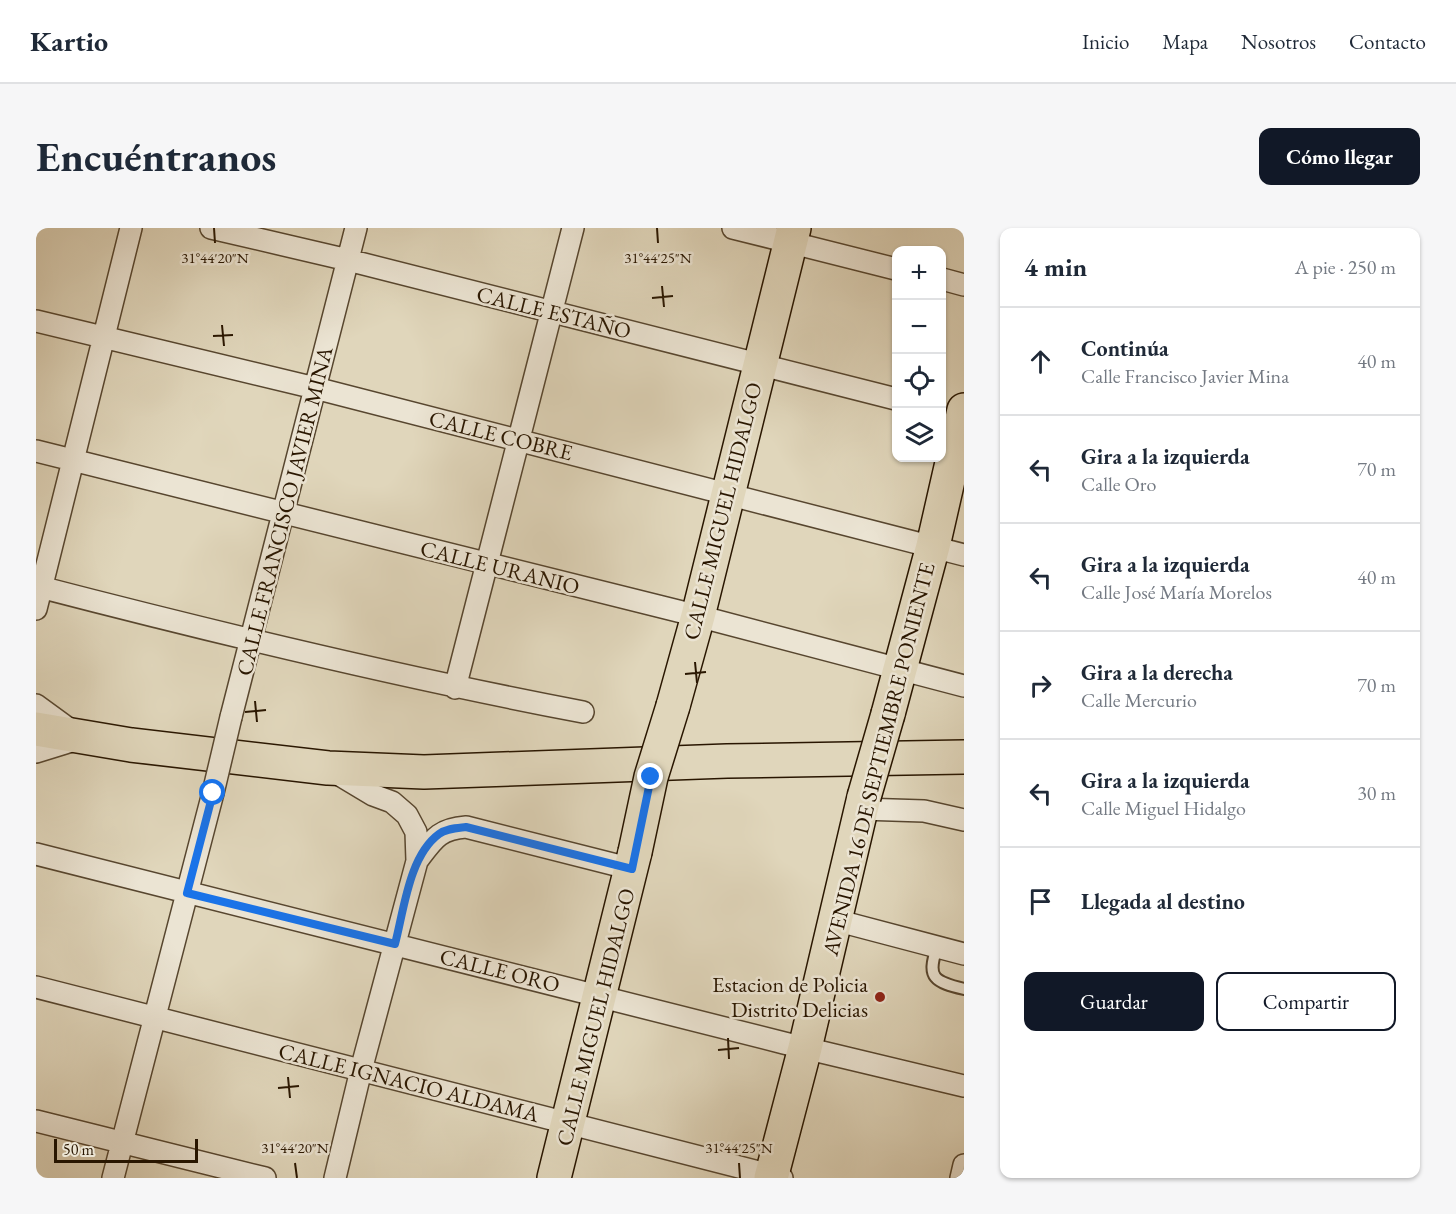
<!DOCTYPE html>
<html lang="es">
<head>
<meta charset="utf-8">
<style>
	:root { --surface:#fff; --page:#f6f6f7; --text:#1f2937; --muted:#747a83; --line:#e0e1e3; --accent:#111827 }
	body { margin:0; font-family:"EB Garamond",serif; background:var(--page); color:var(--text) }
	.controls { position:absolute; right:18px; top:18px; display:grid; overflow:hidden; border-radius:12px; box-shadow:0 2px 4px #0004 }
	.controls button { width:54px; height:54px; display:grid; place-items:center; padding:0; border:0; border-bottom:2px solid var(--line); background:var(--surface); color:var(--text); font:30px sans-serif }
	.scale { position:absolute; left:18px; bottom:15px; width:144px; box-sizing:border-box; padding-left:6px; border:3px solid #291600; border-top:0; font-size:16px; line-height:21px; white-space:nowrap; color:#291600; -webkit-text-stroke:4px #ebe4d3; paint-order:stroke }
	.stop { position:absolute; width:18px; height:18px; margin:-14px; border:4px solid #1a73e8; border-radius:50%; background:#fff }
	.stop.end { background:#1a73e8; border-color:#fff; box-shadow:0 2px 6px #0008 }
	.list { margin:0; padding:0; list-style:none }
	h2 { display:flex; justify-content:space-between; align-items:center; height:78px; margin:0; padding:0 24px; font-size:26px }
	h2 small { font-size:20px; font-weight:400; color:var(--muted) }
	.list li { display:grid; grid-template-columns:39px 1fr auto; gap:18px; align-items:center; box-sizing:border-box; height:108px; padding:0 24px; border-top:2px solid var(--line) }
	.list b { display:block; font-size:22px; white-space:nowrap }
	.list p { margin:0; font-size:20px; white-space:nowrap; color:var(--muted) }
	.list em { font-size:20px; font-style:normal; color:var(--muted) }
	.actions { display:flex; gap:12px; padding:18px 24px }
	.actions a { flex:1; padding:14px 0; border:2px solid var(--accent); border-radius:12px; text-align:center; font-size:21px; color:var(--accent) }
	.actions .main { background:var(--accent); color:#fff }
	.icon { flex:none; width:33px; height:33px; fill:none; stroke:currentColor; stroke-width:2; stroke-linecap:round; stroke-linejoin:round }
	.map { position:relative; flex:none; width:928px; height:950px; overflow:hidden; border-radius:12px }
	header { display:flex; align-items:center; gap:36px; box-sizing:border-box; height:84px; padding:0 30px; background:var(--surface); border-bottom:2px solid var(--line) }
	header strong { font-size:28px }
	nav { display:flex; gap:33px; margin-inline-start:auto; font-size:21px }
	.intro { display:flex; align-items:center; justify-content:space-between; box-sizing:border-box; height:144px; padding:0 36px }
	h1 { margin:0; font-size:42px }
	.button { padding:15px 27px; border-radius:12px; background:var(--accent); color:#fff; font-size:21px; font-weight:700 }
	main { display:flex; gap:36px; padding:0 36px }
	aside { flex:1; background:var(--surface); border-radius:12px; box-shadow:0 2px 4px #0004 }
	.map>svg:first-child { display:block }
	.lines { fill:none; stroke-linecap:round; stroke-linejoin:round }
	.service-casing { stroke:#57462f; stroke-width:14 }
	.minor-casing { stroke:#57462f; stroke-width:24 }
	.primary-casing { stroke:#291600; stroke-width:36 }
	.service { stroke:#ebe4d3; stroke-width:10 }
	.minor { stroke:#ebe4d3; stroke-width:21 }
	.primary { stroke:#e0d6bb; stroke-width:33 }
	.minor-bridge-casing { stroke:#57462f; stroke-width:24; stroke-linecap:butt }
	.primary-bridge-casing { stroke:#291600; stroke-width:36; stroke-linecap:butt }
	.minor-bridge { stroke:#ebe4d3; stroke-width:21 }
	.primary-bridge { stroke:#e0d6bb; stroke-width:33 }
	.route { stroke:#1a73e8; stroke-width:8 }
	.ticks { fill:none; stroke:#291600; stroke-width:2 }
	.poi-dot { fill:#8f2418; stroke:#ebe4d3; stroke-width:2 }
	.labels { text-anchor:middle; stroke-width:5; stroke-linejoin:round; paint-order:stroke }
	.street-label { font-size:22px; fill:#291600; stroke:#ebe4d3 }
	.poi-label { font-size:22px; fill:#291600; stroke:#ebe4d3; text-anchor:end }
	.ticks-label { font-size:15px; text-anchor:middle; fill:#291600; stroke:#ebe4d3; stroke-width:5; stroke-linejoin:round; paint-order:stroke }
</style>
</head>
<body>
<header>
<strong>Kartio</strong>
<nav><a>Inicio</a><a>Mapa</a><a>Nosotros</a><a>Contacto</a></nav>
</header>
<div class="intro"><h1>Encuéntranos</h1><a class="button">Cómo llegar</a></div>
<main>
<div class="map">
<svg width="928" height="950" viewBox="0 0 928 950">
	<rect width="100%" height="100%" fill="#e0d6bb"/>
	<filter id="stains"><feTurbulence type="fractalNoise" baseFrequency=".00333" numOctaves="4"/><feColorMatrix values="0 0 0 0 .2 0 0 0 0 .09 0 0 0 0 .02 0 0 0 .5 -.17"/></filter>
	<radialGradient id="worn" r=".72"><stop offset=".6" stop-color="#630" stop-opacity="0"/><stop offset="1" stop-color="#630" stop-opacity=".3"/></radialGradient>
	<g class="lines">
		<!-- service casing -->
		<g class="service-casing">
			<path id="service" d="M901,720C890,750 899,754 928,761"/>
		</g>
		<!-- minor casing -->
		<g class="minor-casing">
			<path id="minor" d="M175,0L312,32L860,171
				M697,0L860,41
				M906,51L928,57
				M0,93L279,160L928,327
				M0,223L662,388L928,458
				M0,358C181,405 363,449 547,484
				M0,381L95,0
				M419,460L537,0
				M0,477L37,504
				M195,489L320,0
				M0,524L42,511
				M297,543L337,567L356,574L371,587L380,604L381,633
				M825,581L888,583L928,592
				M0,626L748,815L928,858
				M799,692L928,726
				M0,759L746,950
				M0,893L229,950
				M77,950L177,565
				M299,950L325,842L381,633C397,612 402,601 430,599L596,641
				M925,950L928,937"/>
		</g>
		<!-- primary casing -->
		<g class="primary-casing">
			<path id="primary" d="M637,478L662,388L758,0
				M852,486L897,318L928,182
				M0,501L95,517L292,540L388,544L691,533L928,529
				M518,950L599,624
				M735,950L769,820L828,569"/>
		</g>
		<!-- service -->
		<use href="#service" class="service"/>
		<!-- minor -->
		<use href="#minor" class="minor"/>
		<!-- primary -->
		<use href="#primary" class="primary"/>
		<!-- minor-bridge casing -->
		<g class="minor-bridge-casing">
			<path id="minor-bridge" d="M177,565L195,489"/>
		</g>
		<!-- primary-bridge casing -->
		<g class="primary-bridge-casing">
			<path id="primary-bridge" d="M828,569L852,486
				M599,624L615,549L637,478"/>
		</g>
		<!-- minor-bridge -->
		<use href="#minor-bridge" class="minor-bridge"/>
		<!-- primary-bridge -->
		<use href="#primary-bridge" class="primary-bridge"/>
	</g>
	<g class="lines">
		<!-- route -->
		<path class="route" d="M177,565L151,665L359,716C368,682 373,628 403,606C411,600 421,600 430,599L596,641L615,549"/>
	</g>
	<!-- ticks -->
	<path class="ticks" d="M178,0L179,15M621,0L622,15M626,58L628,79M616,70L637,68M186,97L188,118M177,108L197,107M659,434L661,455M649,446L670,444M219,473L221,494M209,484L230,482M692,810L693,831M682,822L703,820M252,849L254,870M242,860L263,858M259,935L261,950M703,935L704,950"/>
	<!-- markers -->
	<circle class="poi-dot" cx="844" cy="769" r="6"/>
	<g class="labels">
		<!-- street labels -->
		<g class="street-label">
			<text transform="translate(518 84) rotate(14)" y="8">CALLE ESTAÑO</text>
			<text transform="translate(465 207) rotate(14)" y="8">CALLE COBRE</text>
			<text transform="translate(248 283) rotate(-76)" y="8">CALLE FRANCISCO JAVIER MINA</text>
			<text transform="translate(686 283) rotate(-76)" y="8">CALLE MIGUEL HIDALGO</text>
			<text transform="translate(464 339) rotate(14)" y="8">CALLE URANIO</text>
			<text transform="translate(842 531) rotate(-76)" y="8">AVENIDA 16 DE SEPTIEMBRE PONIENTE</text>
			<text transform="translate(464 742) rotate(14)" y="8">CALLE ORO</text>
			<text transform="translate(559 789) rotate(-76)" y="8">CALLE MIGUEL HIDALGO</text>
			<text transform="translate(373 854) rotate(14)" y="8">CALLE IGNACIO ALDAMA</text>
		</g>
		<!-- poi labels -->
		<g class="poi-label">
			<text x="832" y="764">Estacion de Policia<tspan x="832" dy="25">Distrito Delicias</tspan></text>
		</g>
	</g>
	<g class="ticks-label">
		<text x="179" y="35">31°44'20"N</text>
		<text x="622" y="35">31°44'25"N</text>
		<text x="259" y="925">31°44'20"N</text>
		<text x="703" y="925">31°44'25"N</text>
	</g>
	<rect width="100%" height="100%" filter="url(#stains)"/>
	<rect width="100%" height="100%" fill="url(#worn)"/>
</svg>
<div class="controls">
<button>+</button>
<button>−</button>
<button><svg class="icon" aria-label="locate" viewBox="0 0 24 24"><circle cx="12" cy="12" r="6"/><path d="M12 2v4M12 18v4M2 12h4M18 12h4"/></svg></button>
<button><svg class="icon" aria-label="layers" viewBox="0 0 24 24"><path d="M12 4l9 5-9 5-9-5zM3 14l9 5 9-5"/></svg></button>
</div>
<div class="scale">50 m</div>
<div class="stop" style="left:177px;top:565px"></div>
<div class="stop end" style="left:615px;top:549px"></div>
</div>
<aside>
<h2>4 min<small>A pie · 250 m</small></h2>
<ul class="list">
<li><svg class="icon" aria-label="ahead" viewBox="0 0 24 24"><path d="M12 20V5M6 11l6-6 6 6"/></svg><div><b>Continúa</b><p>Calle Francisco Javier Mina</p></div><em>40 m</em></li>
<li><svg class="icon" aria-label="left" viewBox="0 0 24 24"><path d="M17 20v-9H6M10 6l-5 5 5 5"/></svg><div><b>Gira a la izquierda</b><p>Calle Oro</p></div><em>70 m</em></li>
<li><svg class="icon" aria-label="left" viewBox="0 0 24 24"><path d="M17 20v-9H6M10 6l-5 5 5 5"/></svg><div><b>Gira a la izquierda</b><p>Calle José María Morelos</p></div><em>40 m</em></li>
<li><svg class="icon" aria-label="right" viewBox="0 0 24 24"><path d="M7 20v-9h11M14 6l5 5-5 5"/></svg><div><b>Gira a la derecha</b><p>Calle Mercurio</p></div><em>70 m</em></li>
<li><svg class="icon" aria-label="left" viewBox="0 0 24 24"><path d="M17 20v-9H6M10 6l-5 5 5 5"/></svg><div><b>Gira a la izquierda</b><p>Calle Miguel Hidalgo</p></div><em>30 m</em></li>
<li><svg class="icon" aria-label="arrive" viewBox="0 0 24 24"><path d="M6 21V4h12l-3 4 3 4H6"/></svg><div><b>Llegada al destino</b></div></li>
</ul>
<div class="actions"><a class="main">Guardar</a><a>Compartir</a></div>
</aside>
</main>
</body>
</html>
